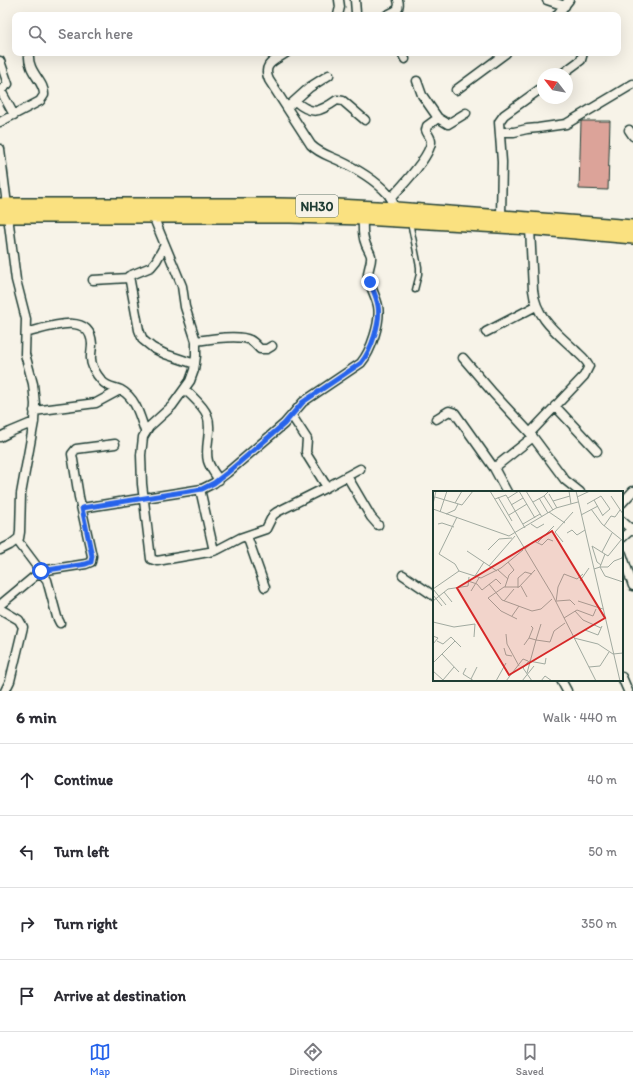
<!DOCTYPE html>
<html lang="en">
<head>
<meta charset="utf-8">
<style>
	:root { --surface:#fff; --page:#f2f2f3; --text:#2b2b33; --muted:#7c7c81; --line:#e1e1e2; --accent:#2563eb }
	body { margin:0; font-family:Itim,sans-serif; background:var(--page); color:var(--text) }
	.compass { position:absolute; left:537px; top:68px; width:36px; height:36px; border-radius:50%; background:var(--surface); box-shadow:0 4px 16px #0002; rotate:301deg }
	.stop { position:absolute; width:12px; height:12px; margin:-9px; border:3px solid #2563eb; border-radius:50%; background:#fff }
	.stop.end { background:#2563eb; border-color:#fff; box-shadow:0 1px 4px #0008 }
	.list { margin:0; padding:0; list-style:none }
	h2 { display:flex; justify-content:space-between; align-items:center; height:52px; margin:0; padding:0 16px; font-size:17px }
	h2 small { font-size:13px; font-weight:400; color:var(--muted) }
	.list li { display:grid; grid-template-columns:26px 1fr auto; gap:12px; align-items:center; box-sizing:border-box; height:72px; padding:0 16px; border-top:1px solid var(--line) }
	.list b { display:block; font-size:15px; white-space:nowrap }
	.list em { font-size:13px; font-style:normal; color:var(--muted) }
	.icon { flex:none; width:22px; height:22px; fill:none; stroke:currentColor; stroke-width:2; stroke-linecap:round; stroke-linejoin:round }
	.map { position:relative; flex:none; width:633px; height:691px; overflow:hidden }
	.search { position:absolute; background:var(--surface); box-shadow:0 4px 16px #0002; left:12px; right:12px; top:12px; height:44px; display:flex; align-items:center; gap:10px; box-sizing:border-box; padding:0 14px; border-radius:8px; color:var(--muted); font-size:15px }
	.sheet { height:340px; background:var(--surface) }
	nav { display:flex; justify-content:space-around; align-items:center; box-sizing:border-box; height:56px; border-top:1px solid var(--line); background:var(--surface); font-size:11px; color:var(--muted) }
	nav a { display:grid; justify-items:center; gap:2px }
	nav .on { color:var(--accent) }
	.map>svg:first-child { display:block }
	.building { fill:#dca399; stroke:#1f3d34 }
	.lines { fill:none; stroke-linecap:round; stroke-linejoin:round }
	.service-casing { stroke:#1f3d34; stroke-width:7 }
	.minor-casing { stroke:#1f3d34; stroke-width:11 }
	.trunk-casing { stroke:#1f3d34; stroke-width:16 }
	.service { stroke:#f7f3e8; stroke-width:4 }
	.minor { stroke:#f7f3e8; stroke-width:8 }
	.trunk { stroke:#fae180; stroke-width:13 }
	.route { stroke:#2563eb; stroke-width:5 }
	.labels { text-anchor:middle; stroke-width:3.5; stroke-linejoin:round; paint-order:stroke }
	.shield { fill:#f7f3e8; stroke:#60746a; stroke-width:1 }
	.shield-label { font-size:13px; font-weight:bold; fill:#1f3d34 }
	.inset-road { fill:none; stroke:#a1aaa0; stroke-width:1 }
	.view { fill:#d62828; fill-opacity:0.15; stroke:#d62828; stroke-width:2 }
	.inset-edge { fill:none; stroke:#1f3d34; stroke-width:2 }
</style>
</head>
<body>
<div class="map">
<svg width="633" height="691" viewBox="0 0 633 691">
	<rect width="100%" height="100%" fill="#f7f3e8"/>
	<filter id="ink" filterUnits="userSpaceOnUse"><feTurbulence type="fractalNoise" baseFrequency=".025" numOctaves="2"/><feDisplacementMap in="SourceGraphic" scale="8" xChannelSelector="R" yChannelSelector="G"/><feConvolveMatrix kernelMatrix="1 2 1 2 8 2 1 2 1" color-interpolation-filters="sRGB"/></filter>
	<g filter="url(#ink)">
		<!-- building -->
		<path class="building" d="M581,121H610L608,190L579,189Z"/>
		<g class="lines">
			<!-- service casing -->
			<g class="service-casing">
				<path id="service" d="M410,222L419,267V274L415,290"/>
			</g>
			<!-- minor casing -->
			<g class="minor-casing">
				<path id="minor" d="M355,0L356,13
					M547,0L565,6
					M338,15L340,7L339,0
					M387,15C395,11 401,10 398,0
					M557,15L569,0
					M286,53C274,61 262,64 269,80L311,145C319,153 327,155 338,160C355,168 374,179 387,193C391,197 393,203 396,209
					M402,53L405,59
					M0,61L8,84L2,89L1,91L14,115
					M562,74L581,60L583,53
					M417,81L422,95L438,118
					M456,90L506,53
					M295,101C312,116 320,112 337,100L343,101L365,120
					M291,104L310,87L329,75
					M0,122L40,101L44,95C45,81 27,73 29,53
					M629,130L633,136
					M500,132H514L527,129L538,128L566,124L633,84
					M0,149L7,205
					M391,198C401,187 430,157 431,142C431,137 427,134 426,130L427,126L438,118L448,124L466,113
					M153,216L182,286L185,307L196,341V356L194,370L190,381L172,406L149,427L143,437L141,455L142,484L151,559L157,561L209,552L219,549L240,538L266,529L273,515L277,512L327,487L360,469
					M501,216L502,162L499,122L504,115L543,87
					M530,228L533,290C536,318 556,332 575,350C580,355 587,360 589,366L584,376L530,433L565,480L580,492
					M165,245L156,261L151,267L129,276L139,330L143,340L153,348L165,354L195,364
					M93,280L129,278
					M486,332L536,306
					M26,333C46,328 90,310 92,344C92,348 91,352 91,356C90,365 96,374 102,381C107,387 114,387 121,390C136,398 140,417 145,431
					M196,341C209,339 239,334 250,340C254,342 257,346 260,349H267L272,346
					M463,358L493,393L530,433
					M185,389C192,397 203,405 207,415C213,430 204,446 208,461C210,468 215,474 219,480
					M555,406L597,451
					M34,411L96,403L120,390
					M292,416L307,439L306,452L307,455L327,487
					M436,419L449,411L455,413L494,468
					M0,437L10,432L34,422
					M347,476L371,517L378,525
					M200,489L214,551
					M507,492L494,468L533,437
					M622,503L633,491
					M82,508L202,489L214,483L227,473L284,424L303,402L361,363C371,351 381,322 378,306C376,296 370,287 368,277C367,270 372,263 371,256C370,251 366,247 365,242C362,235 363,226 363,218
					M622,521L633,531
					M247,536L265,587
					M622,538L633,528
					M17,540L47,580L57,617L60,623
					M0,550L10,545L19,538L20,532L21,494L34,422L35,404L33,384L25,354L26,319L16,280L8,216
					M622,554L633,586
					M403,575L434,596
					M0,605L41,571L86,564L91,562L92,556L79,497L72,454L76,449L115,444
					M0,609L19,620L23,627L10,681L5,691
					M622,677L628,691
					M561,680L567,691"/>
			</g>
			<!-- trunk casing -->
			<g class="trunk-casing">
				<path id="trunk" d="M0,205H277L337,206L396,209L633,227
					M0,216H290L363,218L530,228L633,237"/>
			</g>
			<!-- service -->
			<use href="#service" class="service"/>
			<!-- minor -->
			<use href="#minor" class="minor"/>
			<!-- trunk -->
			<use href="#trunk" class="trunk"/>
		</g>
	</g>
	<g class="lines" filter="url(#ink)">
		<!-- route -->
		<path class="route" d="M41,571L86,564L91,562L92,556L82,508L202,489L214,483L227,473L284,424L303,402L361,363C371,351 381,322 378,306C377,298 373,290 370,282"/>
	</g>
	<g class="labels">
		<!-- shield labels -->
		<rect class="shield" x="296" y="195" width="42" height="22" rx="3"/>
		<g class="shield-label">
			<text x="317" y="211">NH30</text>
		</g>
	</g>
	<!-- overview -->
	<g transform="translate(433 491)">
		<rect width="190" height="190" fill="#f7f3e8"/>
		<path class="inset-road" d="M57,0L119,103L163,190M93,0L109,26M116,0L111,5L120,19M136,0L138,13M143,0L187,190M116,3L124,17M178,5L190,23M2,6L29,14L40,0M65,6L79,30M144,6L157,0M75,7L86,0L102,27M106,7L115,22M62,8L73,4L92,37M161,9L170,25M120,10L137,5M100,11L111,5M22,12L29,0M0,13L3,0M154,13L168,5L177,18L170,24M78,14L90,7M0,18L76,45L123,17L145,11M158,18L169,33L190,50M7,21L14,0M116,21L132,32M13,23L22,19L25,13M76,24L94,13M148,24L165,15M24,26L6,63L22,73L26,80L48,87L68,77L90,59M5,33L9,32L21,36M90,33L107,23M98,33L104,37L111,33M171,35L178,25L182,26L187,19M134,42L139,39L144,44L152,39M105,51L121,35M130,51L122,41L140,21M92,58L101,50L109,54L115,48L120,50M55,59L66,48L79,47M34,60L64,80M169,61L179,42M168,74L164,71L159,55L175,65L188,49M56,75L82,45M167,76L172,85L190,91M167,76H175L181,70L189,67L190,63M161,78L167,76L172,63M65,79L75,88M42,85L51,71M35,90L44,93L49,99L63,88L68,93M147,90L156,77M56,93L69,109L99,120L108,118L119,108M88,95L94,106M72,96L76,84L81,79L75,71M85,97V87L92,81L99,83M38,100L46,87M11,101L19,111M0,104L9,115M0,110L15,98L35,95L36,86M71,110L81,98M124,110L137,109L142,114M145,110L170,118M123,111L125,96L131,83L144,88L150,83M13,114L0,98L26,80M142,120L150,129L168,137M79,125L86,115M131,127L144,119L160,125L163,118M84,128L68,120L55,107L71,96H86L102,79M0,131L21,136L42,133L41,146M152,139L165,144L169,135M73,143L74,153L86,175M0,145L5,147L0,153M96,147L100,137L98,135M141,147L165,153L180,163L190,162M103,149L108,133M4,150L10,153L18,146L28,156M91,154L96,147L103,149M71,157L73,164L79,165M9,163L26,181M0,172L22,150M156,176L167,175L176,161M33,177L30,183L41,190M0,180L10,189M94,182L103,149L117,151L121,140L132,132M38,188L44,176M10,189L21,176M63,190L73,172M73,190L90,168L95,170M89,190L101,175M99,190L90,177L96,170L112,173L113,167M108,190L112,185L119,190"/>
		<path class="view" d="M119,40L172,127L76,184L24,97Z"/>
		<rect width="190" height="190" class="inset-edge"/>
	</g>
</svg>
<svg class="compass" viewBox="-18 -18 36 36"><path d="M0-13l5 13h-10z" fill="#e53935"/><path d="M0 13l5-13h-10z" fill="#7c7c81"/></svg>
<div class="stop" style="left:41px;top:571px"></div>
<div class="stop end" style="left:370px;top:282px"></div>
<div class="search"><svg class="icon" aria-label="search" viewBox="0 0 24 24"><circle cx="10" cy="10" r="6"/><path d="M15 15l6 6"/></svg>Search here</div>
</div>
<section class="sheet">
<h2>6 min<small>Walk · 440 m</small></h2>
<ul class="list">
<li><svg class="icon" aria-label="ahead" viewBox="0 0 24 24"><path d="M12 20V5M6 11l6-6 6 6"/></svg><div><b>Continue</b></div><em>40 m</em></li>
<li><svg class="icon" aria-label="left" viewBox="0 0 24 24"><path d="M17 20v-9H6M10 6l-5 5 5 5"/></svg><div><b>Turn left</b></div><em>50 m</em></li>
<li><svg class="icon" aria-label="right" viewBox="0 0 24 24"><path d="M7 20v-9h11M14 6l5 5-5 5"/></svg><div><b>Turn right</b></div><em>350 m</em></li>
<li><svg class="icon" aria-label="arrive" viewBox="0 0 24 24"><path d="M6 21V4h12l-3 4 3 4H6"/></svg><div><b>Arrive at destination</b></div></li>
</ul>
</section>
<nav>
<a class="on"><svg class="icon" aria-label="map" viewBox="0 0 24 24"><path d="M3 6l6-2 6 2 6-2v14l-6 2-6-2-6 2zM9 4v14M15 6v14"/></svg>Map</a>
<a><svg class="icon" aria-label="directions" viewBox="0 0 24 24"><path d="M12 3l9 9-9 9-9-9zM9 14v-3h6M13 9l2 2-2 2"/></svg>Directions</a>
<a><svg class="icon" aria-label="saved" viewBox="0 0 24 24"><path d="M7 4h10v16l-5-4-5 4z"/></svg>Saved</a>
</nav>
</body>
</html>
